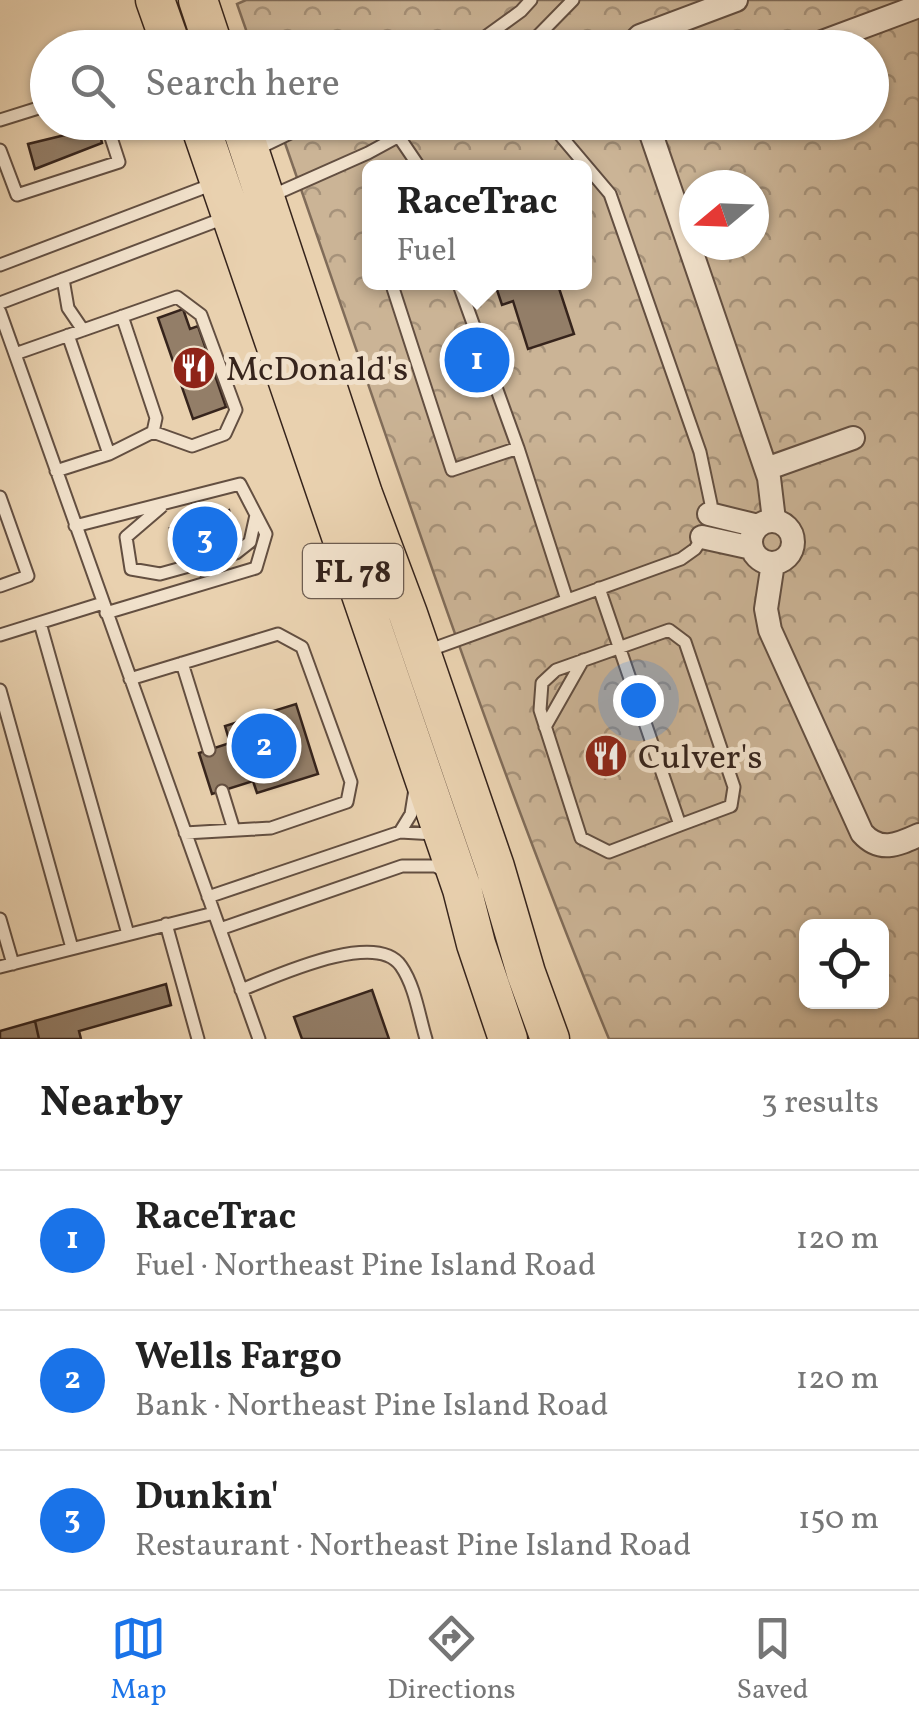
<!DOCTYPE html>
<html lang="en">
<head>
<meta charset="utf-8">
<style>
	:root { --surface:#fff; --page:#f2f2f2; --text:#222; --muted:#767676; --line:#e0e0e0; --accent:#1a73e8 }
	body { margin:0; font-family:Vollkorn,serif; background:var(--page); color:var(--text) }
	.controls { position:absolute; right:30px; bottom:30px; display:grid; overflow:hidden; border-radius:15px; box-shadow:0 2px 8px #0004 }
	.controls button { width:90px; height:90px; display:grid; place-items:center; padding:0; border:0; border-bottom:2px solid var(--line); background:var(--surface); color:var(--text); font:50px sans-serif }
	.compass { position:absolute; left:679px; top:170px; width:90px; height:90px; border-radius:50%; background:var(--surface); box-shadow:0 2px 8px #0004; rotate:251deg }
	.you { position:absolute; left:638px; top:700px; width:35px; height:35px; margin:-25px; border:8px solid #fff; border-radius:50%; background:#1a73e8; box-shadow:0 0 0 15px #1a73e833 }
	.badge { display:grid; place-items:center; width:65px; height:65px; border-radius:50%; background:var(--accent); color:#fff; font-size:32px; font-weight:700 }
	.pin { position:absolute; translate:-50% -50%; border:5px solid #fff; box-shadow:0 2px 10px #0006 }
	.popup { position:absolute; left:362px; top:160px; width:230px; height:130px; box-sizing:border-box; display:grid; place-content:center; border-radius:15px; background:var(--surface); filter:drop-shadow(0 2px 8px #0005); font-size:32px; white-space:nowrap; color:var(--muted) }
	.popup b { font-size:38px; color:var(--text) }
	.popup::after { content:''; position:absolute; left:50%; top:100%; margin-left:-20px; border:20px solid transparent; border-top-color:var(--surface) }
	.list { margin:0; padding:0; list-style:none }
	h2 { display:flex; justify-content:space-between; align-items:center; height:130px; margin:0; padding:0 40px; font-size:42px }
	h2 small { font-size:32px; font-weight:400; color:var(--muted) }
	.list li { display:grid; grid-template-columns:65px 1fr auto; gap:30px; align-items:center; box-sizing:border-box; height:140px; padding:0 40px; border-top:2px solid var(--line) }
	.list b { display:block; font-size:38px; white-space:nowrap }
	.list p { margin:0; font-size:32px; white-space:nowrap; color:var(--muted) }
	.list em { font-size:32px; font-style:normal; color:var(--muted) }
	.icon { flex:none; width:55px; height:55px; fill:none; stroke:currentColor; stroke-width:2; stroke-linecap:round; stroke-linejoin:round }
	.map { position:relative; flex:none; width:919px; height:1039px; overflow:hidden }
	.search { position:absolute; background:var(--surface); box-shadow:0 2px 8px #0004; left:30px; right:30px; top:30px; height:110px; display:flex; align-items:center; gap:25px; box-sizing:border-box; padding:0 35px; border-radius:55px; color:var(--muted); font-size:38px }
	.sheet { height:550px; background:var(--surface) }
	nav { display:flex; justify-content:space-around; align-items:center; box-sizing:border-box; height:140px; border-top:2px solid var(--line); background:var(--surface); font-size:28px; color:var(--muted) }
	nav a { display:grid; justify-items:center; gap:5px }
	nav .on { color:var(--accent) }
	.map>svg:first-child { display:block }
	.forest { fill:url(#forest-crowns); stroke:#806c59; stroke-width:2.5; fill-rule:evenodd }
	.building { fill:#937e68; stroke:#36241c; stroke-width:2.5 }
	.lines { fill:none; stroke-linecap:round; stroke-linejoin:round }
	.service-casing { stroke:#634f41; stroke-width:15 }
	.minor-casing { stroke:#634f41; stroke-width:26 }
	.primary-casing { stroke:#36241c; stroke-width:41 }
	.service { stroke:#f1e1cb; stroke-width:11 }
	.minor { stroke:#f1e1cb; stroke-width:22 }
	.primary { stroke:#e9d1af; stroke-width:38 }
	.labels { text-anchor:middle; stroke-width:10; stroke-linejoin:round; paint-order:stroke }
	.shield { fill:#f1e1cb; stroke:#6e5d50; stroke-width:2.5 }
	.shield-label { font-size:32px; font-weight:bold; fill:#36241c }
	.poi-label { font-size:35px; fill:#36241c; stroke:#f1e1cb; text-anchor:start }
</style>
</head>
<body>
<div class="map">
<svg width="919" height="1039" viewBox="0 0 919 1039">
	<defs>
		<pattern id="forest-crowns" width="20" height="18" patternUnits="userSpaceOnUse" patternTransform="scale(2.5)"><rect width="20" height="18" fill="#cbb496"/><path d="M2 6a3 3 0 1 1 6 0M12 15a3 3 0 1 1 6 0" fill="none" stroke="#a6927a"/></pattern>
	</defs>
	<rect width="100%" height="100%" fill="#e9d1af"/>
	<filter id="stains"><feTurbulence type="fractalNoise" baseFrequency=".002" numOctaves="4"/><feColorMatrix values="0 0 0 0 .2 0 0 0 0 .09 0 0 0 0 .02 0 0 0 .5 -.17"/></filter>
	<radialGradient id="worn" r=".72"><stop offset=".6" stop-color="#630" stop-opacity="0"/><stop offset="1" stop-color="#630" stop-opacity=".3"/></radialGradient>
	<!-- forest -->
	<path class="forest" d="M246,0H919V1039H609C485,739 385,429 278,123L872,122V48L252,47L237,4ZM370,168H584V282H370ZM694,185H754V245H694ZM806,926H882V1002H806Z"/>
	<!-- building -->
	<path class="building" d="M98,127L102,143L35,169L28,144Z
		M498,282H557L574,334L528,349L513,301L502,305L495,284Z
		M183,309L190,329L198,326L226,407L193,419L158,318Z
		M213,508L214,515L229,510L239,550L220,557L223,572L201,576L196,561L181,565L170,528L199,520L198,513Z
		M296,704L318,774L257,793L253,781L212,794L199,753L230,743L225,726Z
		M166,984L171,1005L79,1031L81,1039H39L35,1021Z
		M372,990L389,1039H302L294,1017Z
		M35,1021L39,1039H0V1031Z"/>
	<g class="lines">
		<!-- service casing -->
		<g class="service-casing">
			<path id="service" d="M470,48L521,11L531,0
				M526,48L573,0
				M0,120L48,105
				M549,122L610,194L700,452L711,504L709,514
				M399,137L420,168
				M257,149L313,122
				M0,150L17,195L119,162L106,122
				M271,196L368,153L425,122
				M0,265L216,183
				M63,279L68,308L83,330
				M391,282L452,470L518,448
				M458,282L518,448L567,600
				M0,303L227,217
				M0,312L259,1039
				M122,316L156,418L153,432
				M68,335L109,454
				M15,354L177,297L201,315L236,410L225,434L192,446L153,432L109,454L56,471
				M0,497L28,576L0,586
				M161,507L126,537L131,569L160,574L236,553L250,542L256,515
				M75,526L240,484L266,534L256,568L106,613
				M599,588L680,825L609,852L581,838L540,710L542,683L556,670L669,630L685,642L734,787L731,806L680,825
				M40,623L128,934
				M0,635L103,603
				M427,651L681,559L695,549L703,537
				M182,663L209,750
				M130,679L278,634L302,647L351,782L347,802L271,828L185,833
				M0,690L72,948
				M545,727L583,660
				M222,791L234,830
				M400,832L411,814L415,789
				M208,897L400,832L435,834
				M0,919L13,964
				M166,924L198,1039
				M220,929L402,866H435L448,873
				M0,967L214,913
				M241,990C274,977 376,929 401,966C415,986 419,1016 426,1039"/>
		</g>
		<!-- minor casing -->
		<g class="minor-casing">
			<path id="minor" d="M628,48L640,36L736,0
				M806,48L919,6
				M647,122L769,478L774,520
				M766,469L853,438
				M709,514L758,526
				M751 542a21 21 0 1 1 42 0a21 21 0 1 1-42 0Z
				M702,537L752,548
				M773,563L766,609L770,630L862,833C880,853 897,845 919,835"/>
		</g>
		<!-- primary casing -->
		<g class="primary-casing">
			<path id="primary" d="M155,0L172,48
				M198,0L214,48
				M199,122L462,889L476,944L508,1039
				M240,122L363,494L408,614L495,867L526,973L550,1039"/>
		</g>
		<!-- service -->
		<use href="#service" class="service"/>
		<!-- minor -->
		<use href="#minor" class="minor"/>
		<!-- primary -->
		<use href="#primary" class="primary"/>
	</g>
	<!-- icons -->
	<defs>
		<g id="restaurant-disc" transform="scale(2.25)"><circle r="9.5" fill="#8f2418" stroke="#f1e1cb"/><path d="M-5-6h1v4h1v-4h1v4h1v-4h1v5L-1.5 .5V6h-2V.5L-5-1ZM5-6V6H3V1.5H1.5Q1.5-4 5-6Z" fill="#fff"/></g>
	</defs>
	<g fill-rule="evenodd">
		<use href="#restaurant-disc" x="194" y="368"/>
		<use href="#restaurant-disc" x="606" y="756"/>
	</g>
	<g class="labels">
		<!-- shield labels -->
		<rect class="shield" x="303" y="544" width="100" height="54" rx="8"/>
		<g class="shield-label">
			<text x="353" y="582">FL 78</text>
		</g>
		<!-- poi labels -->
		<g class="poi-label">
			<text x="226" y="380">McDonald's</text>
			<text x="638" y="768">Culver's</text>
		</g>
	</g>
	<rect width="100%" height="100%" filter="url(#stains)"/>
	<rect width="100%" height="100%" fill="url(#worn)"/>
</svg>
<div class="controls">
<button><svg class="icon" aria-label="locate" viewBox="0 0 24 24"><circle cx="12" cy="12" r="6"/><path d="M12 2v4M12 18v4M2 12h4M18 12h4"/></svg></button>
</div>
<svg class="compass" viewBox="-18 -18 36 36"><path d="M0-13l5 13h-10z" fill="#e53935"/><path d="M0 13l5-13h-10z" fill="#767676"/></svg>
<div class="you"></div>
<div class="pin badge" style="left:477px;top:360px">1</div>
<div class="popup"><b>RaceTrac</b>Fuel</div>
<div class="pin badge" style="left:264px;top:746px">2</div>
<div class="pin badge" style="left:205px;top:539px">3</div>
<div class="search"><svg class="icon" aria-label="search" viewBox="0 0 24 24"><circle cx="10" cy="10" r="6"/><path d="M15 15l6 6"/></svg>Search here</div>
</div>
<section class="sheet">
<h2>Nearby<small>3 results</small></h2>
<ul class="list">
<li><span class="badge">1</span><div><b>RaceTrac</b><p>Fuel · Northeast Pine Island Road</p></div><em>120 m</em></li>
<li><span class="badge">2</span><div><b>Wells Fargo</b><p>Bank · Northeast Pine Island Road</p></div><em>120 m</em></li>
<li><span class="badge">3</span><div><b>Dunkin'</b><p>Restaurant · Northeast Pine Island Road</p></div><em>150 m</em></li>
</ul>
</section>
<nav>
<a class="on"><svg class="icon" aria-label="map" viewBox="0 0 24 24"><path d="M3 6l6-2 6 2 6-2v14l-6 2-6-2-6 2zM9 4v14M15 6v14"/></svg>Map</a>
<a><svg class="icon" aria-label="directions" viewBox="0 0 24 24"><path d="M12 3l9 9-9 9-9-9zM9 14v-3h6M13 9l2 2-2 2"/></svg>Directions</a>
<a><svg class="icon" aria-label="saved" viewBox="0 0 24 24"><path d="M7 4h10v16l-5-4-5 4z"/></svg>Saved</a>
</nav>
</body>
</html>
